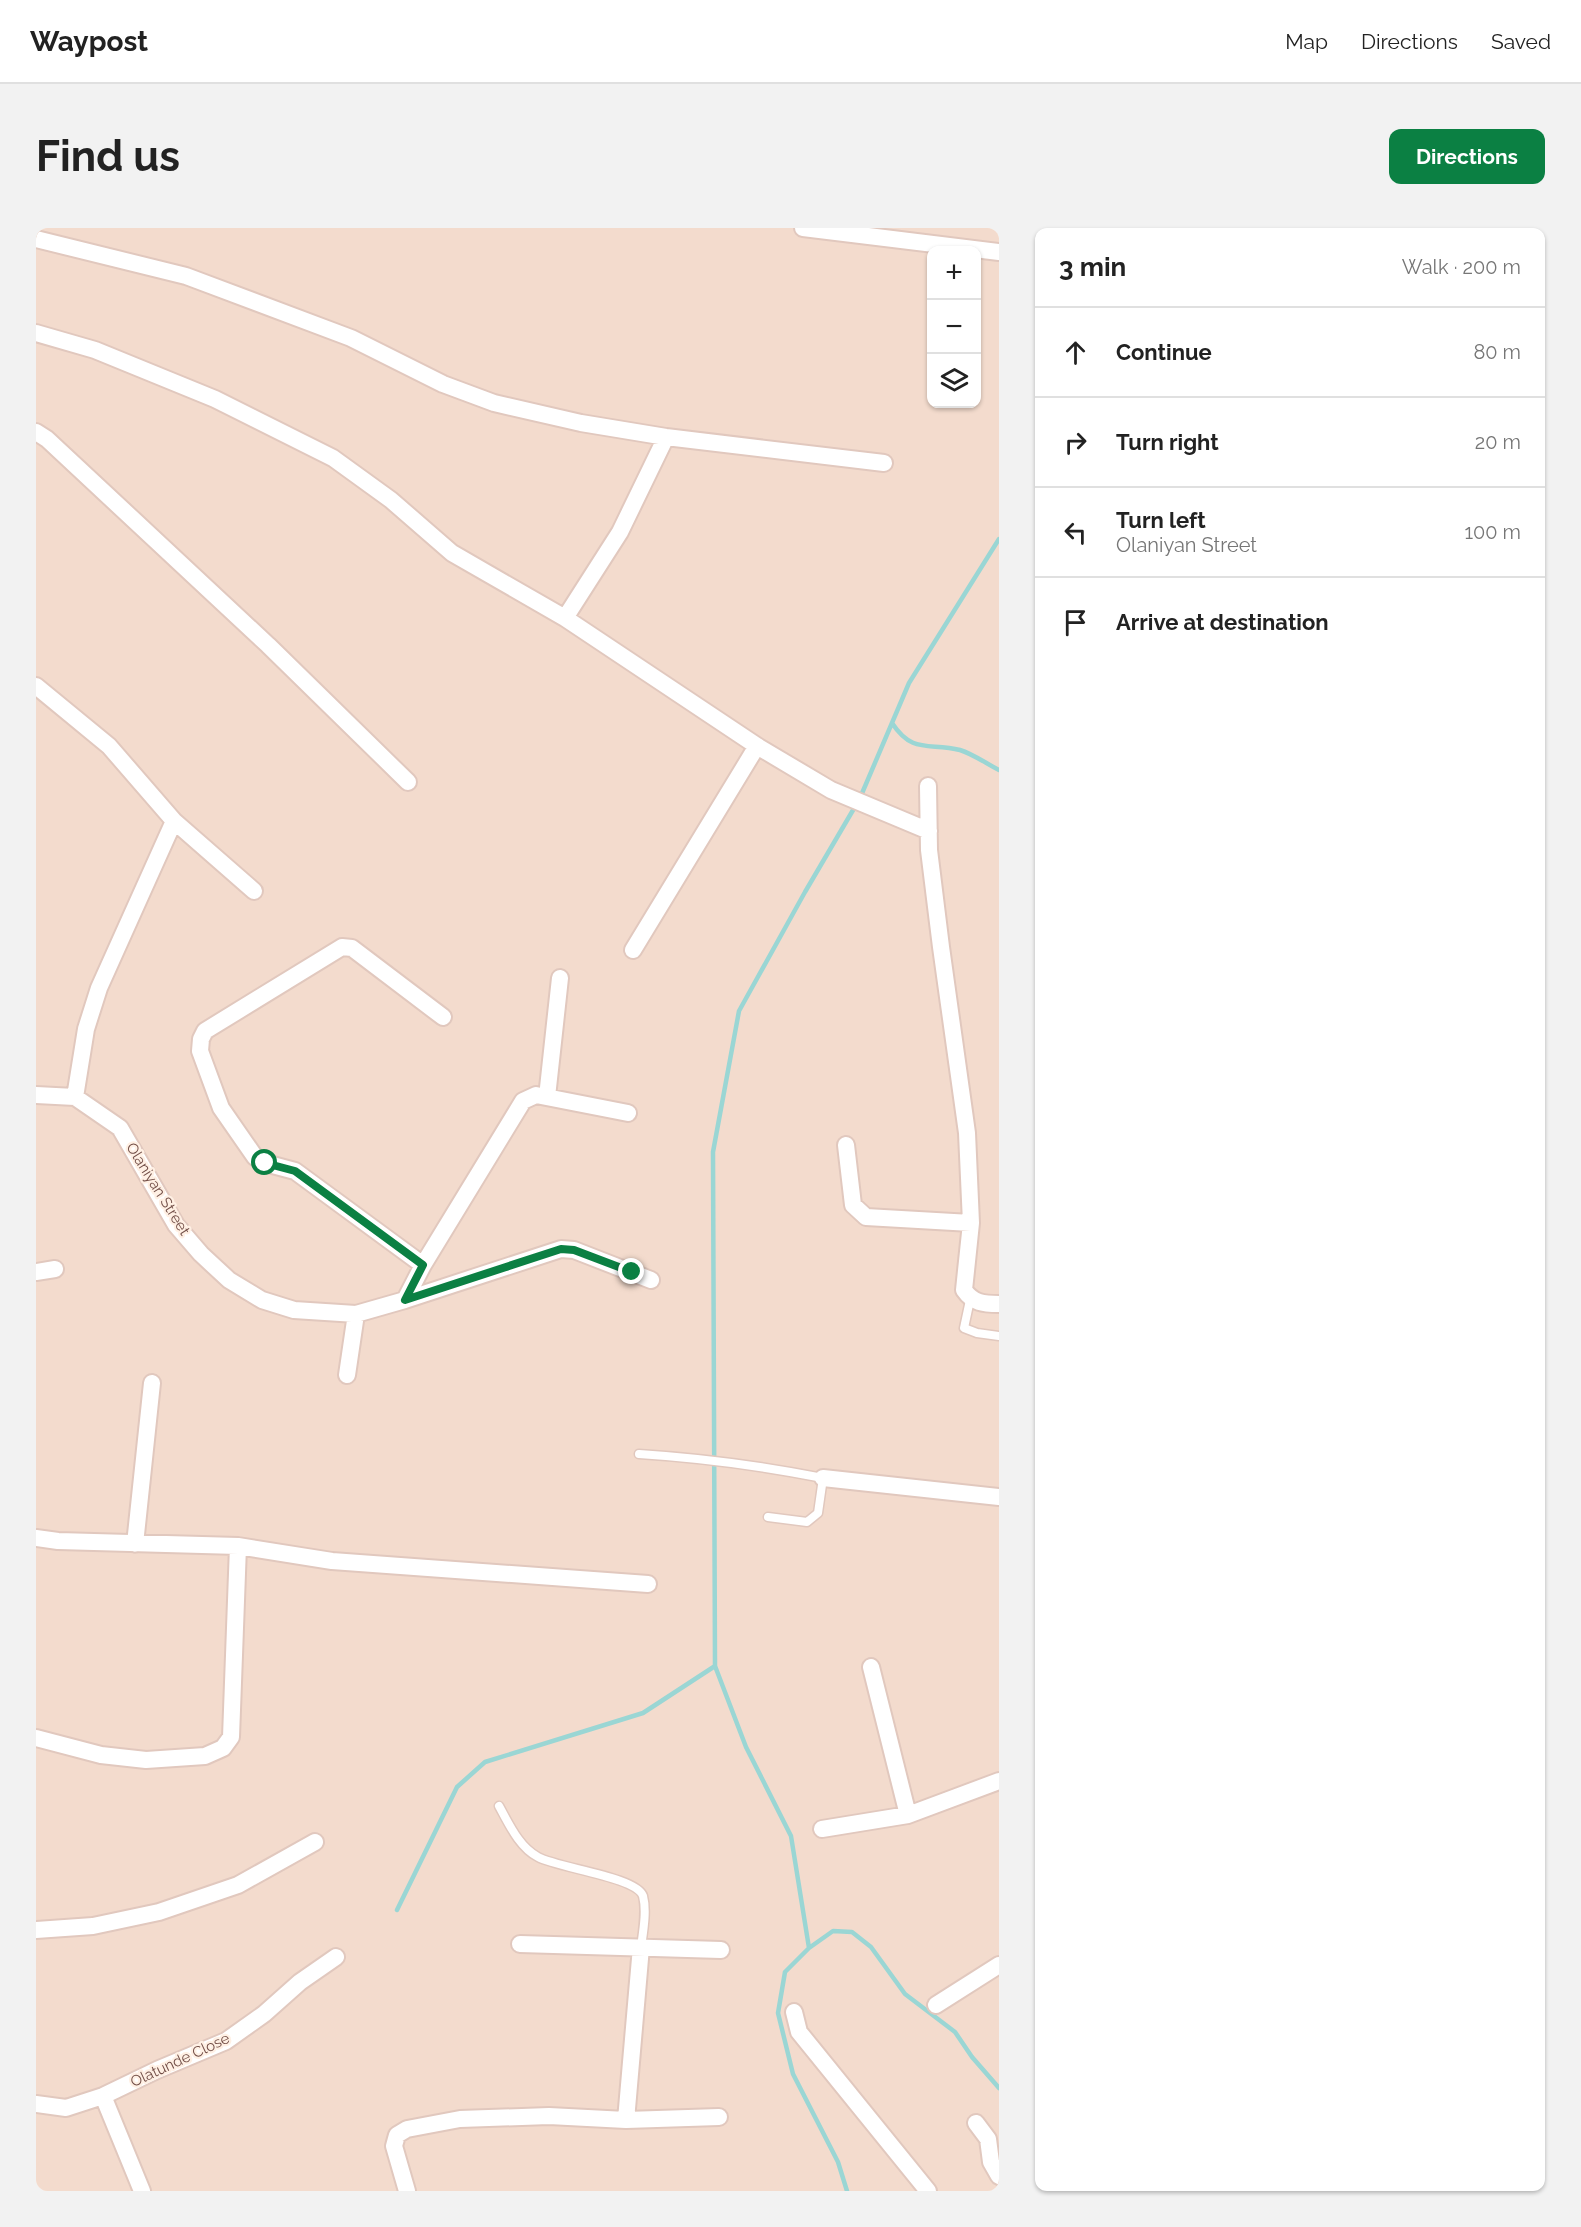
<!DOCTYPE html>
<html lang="en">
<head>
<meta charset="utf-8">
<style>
	:root { --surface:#fff; --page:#f2f2f2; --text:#222; --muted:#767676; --line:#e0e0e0; --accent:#0b8043 }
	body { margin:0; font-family:Raleway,sans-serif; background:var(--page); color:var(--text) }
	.controls { position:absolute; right:18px; top:18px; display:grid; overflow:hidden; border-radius:12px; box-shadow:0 2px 4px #0004 }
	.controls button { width:54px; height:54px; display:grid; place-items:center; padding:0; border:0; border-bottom:2px solid var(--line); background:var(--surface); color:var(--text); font:30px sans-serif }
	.stop { position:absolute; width:18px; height:18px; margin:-14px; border:4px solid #0b8043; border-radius:50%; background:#fff }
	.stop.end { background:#0b8043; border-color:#fff; box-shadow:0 2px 6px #0008 }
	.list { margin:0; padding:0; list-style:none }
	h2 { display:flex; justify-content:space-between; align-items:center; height:78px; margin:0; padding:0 24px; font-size:26px }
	h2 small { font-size:20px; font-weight:400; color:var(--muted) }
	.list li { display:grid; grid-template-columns:39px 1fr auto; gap:18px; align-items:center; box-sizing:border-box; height:90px; padding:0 24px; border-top:2px solid var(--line) }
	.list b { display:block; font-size:22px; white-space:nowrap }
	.list p { margin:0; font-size:20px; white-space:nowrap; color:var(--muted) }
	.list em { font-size:20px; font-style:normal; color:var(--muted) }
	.icon { flex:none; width:33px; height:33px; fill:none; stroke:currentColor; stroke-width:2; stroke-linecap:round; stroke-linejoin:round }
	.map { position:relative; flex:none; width:963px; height:1963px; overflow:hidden; border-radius:12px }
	header { display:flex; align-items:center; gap:36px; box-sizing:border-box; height:84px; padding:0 30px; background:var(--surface); border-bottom:2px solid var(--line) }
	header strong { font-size:28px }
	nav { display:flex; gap:33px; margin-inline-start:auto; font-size:21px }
	.intro { display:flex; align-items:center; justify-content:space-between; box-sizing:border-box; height:144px; padding:0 36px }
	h1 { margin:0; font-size:42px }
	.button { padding:15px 27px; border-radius:12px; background:var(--accent); color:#fff; font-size:21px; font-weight:700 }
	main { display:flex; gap:36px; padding:0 36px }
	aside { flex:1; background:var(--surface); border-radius:12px; box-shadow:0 2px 4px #0004 }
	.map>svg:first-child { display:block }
	.residential { fill:#f3dbcd; fill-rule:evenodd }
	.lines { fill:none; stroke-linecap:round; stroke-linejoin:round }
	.stream { stroke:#9ad6d4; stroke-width:4.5 }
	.lane-casing { stroke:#e1c8be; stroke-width:11 }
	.street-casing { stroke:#e1c8be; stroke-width:20 }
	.lane { stroke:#fff; stroke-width:8 }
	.street { stroke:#fff; stroke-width:16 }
	.route { stroke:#0b8043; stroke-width:8 }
	.labels { text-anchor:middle; stroke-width:4.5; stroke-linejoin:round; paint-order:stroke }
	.street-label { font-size:15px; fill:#724e47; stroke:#fff0e4 }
</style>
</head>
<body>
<header>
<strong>Waypost</strong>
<nav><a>Map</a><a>Directions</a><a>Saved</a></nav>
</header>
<div class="intro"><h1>Find us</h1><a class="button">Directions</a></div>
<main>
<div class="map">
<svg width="963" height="1963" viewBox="0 0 963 1963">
	<rect width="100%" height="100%" fill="#fcebdf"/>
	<!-- residential -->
	<path class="residential" d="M0,0H963V1963H0ZM896,22H940V176H896Z"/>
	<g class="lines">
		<!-- stream -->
		<path class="stream" d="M856,495C877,527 894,514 924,522C937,526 951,536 963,542
			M824,570L873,455L963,311
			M361,1682L421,1559L449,1534L607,1485L679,1438
			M773,1720L797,1703L816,1704L835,1719L869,1766L919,1804L936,1829L963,1860
			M811,1963L802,1934L757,1846L742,1785L749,1744L773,1720L755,1608L710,1519L679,1438L677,924L703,783L769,664L820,577"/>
		<!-- lane casing -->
		<g class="lane-casing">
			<path id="lane" d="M934,1072L928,1100L941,1105L963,1108
				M603,1226C666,1230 726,1238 787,1250L782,1285L771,1294L732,1289
				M463,1578C473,1596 483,1619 502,1629C522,1640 601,1649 607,1668C611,1683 607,1704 605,1719"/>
		</g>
		<!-- street casing -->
		<g class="street-casing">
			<path id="street" d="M767,0L963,24
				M0,11L150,48L315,110L407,156L458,175L545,195L630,209L848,235
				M0,105L59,122L179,171L297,230L355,272L416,325L529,390L721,518L795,562L893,603
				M0,204L11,211L232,417L372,554
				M529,390L584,304L630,209
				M0,458L73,518L138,593L218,663
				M892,558L893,622L905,719L931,905L935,995L928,1062C937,1075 947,1076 963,1076
				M597,722L721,518
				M0,867L39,869L84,900L140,997L165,1026L193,1052L226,1072L258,1082L320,1086L369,1072L525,1021L538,1022L615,1052
				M39,869L50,801L63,760L138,593
				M511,869L524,750
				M810,917L817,977L830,989L935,995
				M387,1037L259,943L229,935L219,929L185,880L164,823L165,811L169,803L306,719L316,720L407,789
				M0,1044L19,1041
				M369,1072L387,1037L487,873L500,867L592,885
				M311,1147L320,1086
				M787,1250L963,1269
				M0,1310L22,1313L202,1318L296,1333L612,1356
				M99,1316L116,1155
				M835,1439L872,1587
				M0,1510L65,1527L110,1532L169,1528L187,1520L195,1509L202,1318
				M786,1601L872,1587L963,1553
				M0,1702L57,1698L123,1684L202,1657L279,1614
				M484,1716L685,1722
				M900,1777L963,1737
				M758,1784L763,1804L892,1963
				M67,1868L106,1963
				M0,1876L30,1880L67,1868L121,1842L190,1813L228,1786L264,1754L300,1729
				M590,1892L605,1719
				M940,1895L952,1911L955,1934L963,1948
				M371,1963L358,1918L361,1907L371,1901L424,1891L513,1888L590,1892L683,1889"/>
		</g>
		<!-- lane -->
		<use href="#lane" class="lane"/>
		<!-- street -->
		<use href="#street" class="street"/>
	</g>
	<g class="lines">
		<!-- route -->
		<path class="route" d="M229,935L259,943L387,1037L369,1072L525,1021L538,1022L596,1044"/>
	</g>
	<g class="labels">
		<!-- street labels -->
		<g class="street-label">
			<text transform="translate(122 961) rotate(58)" y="5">Olaniyan Street</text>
			<text transform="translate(144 1832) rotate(-25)" y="5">Olatunde Close</text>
		</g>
	</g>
</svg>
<div class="controls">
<button>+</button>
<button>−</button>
<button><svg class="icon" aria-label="layers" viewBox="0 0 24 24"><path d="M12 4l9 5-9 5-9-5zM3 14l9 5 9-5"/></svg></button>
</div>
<div class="stop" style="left:229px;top:935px"></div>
<div class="stop end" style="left:596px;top:1044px"></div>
</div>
<aside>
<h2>3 min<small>Walk · 200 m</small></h2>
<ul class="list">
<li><svg class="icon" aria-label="ahead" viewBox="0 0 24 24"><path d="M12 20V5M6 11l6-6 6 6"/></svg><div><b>Continue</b></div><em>80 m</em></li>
<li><svg class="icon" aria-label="right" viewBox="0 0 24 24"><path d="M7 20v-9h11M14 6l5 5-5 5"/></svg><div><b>Turn right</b></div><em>20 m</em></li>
<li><svg class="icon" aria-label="left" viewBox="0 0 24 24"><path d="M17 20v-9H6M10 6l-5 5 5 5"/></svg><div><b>Turn left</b><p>Olaniyan Street</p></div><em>100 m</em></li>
<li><svg class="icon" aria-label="arrive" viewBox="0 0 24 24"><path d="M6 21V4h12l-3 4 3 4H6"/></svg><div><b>Arrive at destination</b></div></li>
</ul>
</aside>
</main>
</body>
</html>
